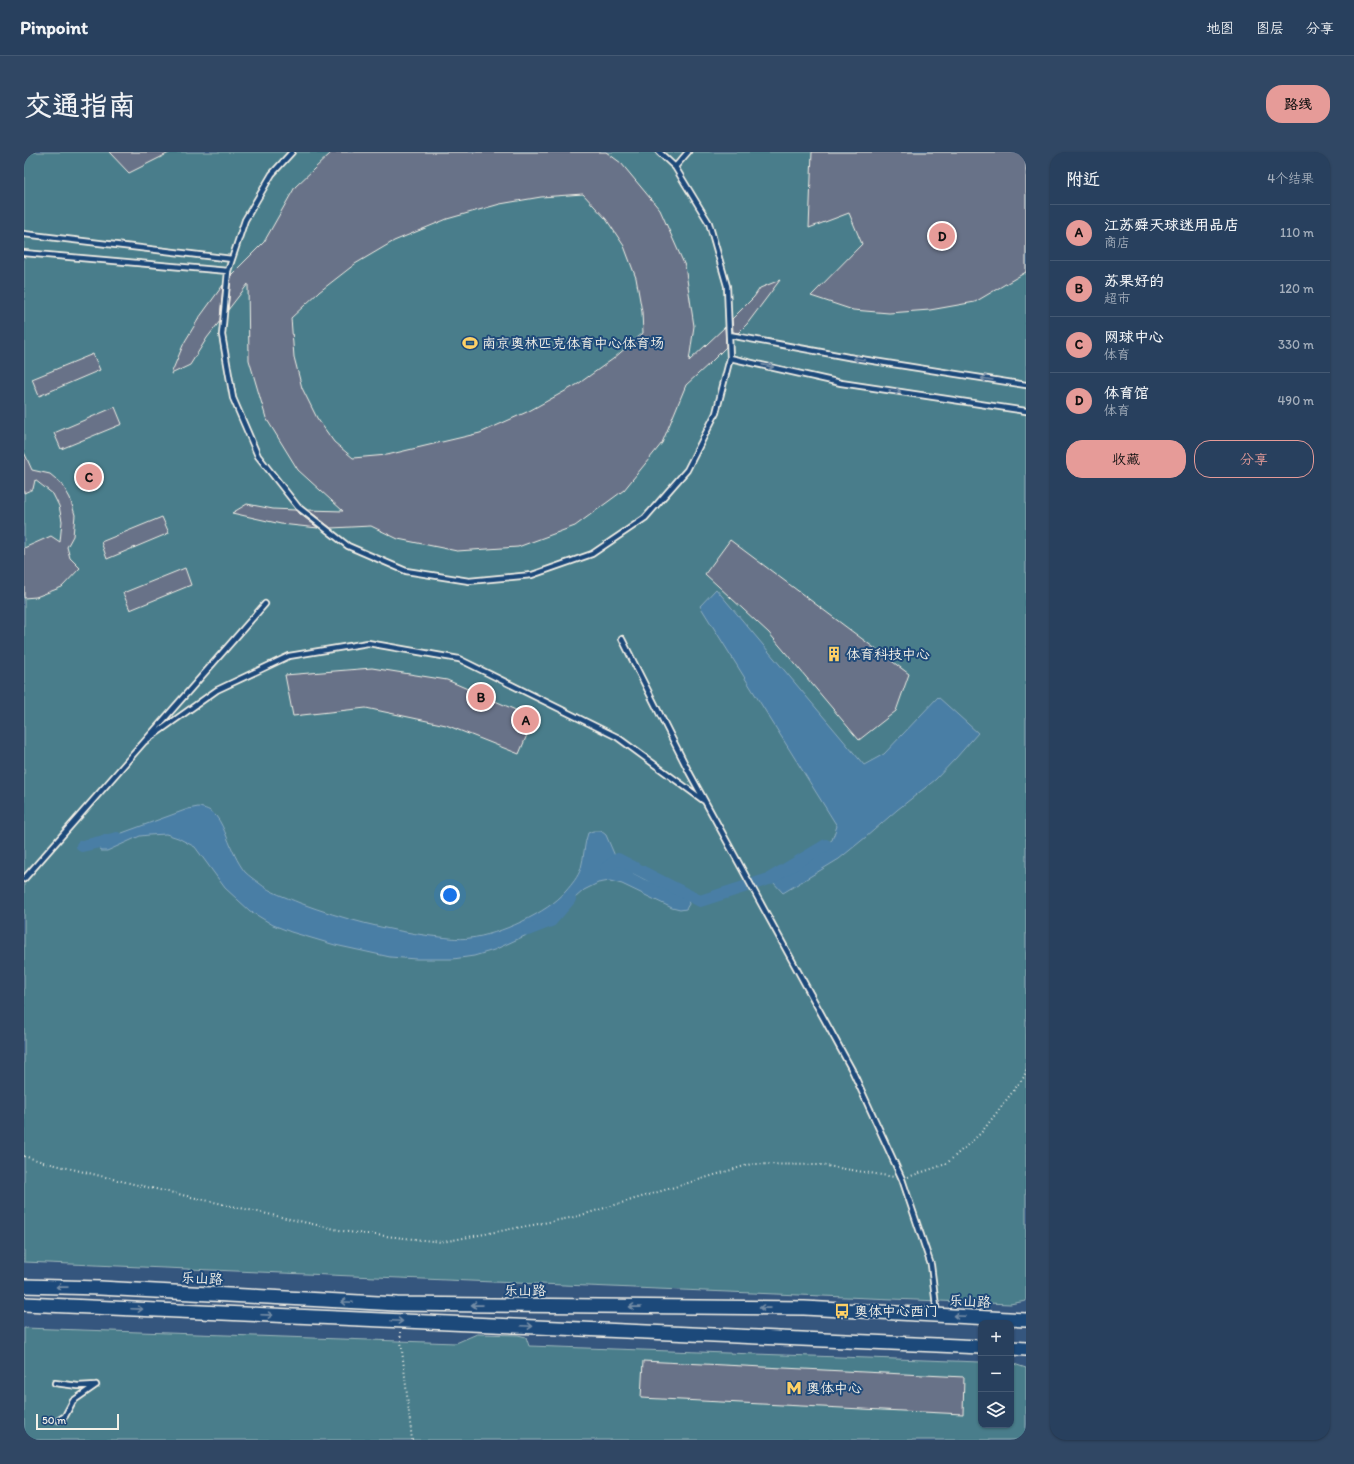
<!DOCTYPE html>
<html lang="zh">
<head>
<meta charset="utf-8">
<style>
	:root { --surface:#28405e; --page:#304764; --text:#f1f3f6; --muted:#a5afbc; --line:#445973; --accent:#e69b98 }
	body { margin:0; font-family:Itim,"LXGW WenKai TC",sans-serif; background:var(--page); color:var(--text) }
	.controls { position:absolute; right:12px; bottom:12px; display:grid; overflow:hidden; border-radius:8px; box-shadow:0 1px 3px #0004 }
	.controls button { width:36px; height:36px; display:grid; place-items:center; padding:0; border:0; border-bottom:1px solid var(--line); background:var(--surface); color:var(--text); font:20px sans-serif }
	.scale { position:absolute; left:12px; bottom:10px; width:83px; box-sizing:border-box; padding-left:4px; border:2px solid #f4f1e8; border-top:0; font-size:11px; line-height:14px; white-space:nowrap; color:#f4f1e8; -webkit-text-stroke:3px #1f4a7a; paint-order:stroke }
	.you { position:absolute; left:426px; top:743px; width:14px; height:14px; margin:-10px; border:3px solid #fff; border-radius:50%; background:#1a73e8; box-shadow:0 0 0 6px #1a73e833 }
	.badge { display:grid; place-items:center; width:26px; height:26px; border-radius:50%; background:var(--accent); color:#111; font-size:13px; font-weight:700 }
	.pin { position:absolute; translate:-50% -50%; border:2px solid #fff; box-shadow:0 1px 4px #0006 }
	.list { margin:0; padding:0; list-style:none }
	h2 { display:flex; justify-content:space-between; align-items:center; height:52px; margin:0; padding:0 16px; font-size:17px }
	h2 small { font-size:13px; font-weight:400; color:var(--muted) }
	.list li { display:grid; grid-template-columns:26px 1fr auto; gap:12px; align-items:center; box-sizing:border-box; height:56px; padding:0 16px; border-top:1px solid var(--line) }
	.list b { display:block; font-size:15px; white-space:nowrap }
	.list p { margin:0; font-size:13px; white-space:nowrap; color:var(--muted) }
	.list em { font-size:13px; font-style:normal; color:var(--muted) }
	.actions { display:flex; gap:8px; padding:12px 16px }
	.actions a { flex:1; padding:9px 0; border:1px solid var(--accent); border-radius:16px; text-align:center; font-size:14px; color:var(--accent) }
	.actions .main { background:var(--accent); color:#111 }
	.icon { flex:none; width:22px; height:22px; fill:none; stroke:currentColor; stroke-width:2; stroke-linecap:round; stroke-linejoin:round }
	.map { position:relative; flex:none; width:1002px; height:1288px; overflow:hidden; border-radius:16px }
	header { display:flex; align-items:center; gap:24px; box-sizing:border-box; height:56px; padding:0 20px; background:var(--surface); border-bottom:1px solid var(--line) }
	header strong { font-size:19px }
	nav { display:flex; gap:22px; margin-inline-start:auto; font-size:14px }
	.intro { display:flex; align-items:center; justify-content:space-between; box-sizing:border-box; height:96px; padding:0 24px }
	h1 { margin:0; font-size:28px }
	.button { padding:10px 18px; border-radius:16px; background:var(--accent); color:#111; font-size:14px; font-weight:700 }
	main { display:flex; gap:24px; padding:0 24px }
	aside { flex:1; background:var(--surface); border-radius:16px; box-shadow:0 1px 3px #0004 }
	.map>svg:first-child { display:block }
	.green { fill:#487d8b; stroke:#9eb7ba }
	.water { fill:#487ea5; stroke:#8dacc0 }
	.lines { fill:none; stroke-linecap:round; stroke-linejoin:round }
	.canal { stroke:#487ea5; stroke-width:12 }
	.building { fill:#687288; stroke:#f4f1e8; fill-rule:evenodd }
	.lane-casing { stroke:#f4f1e8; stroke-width:8 }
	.secondary-casing { stroke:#f4f1e8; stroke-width:16 }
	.path { stroke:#f4f1e8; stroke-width:2; stroke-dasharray:1 3; stroke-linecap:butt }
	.lane { stroke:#1f4a7a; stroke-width:4.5 }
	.secondary { stroke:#1f4a7a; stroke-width:13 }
	.oneway { stroke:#748da6 }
	.labels { text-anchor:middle; stroke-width:4; stroke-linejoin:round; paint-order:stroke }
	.poi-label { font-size:14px; fill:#f4f1e8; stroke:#1f4a7a; text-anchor:start }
	.street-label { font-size:14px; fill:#f4f1e8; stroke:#1f4a7a }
</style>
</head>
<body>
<header>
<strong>Pinpoint</strong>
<nav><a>地图</a><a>图层</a><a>分享</a></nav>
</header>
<div class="intro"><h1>交通指南</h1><a class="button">路线</a></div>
<main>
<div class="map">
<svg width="1002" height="1288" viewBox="0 0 1002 1288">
	<rect width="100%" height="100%" fill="#35567e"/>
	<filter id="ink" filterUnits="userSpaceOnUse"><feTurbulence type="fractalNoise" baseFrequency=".025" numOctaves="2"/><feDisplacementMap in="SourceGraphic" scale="8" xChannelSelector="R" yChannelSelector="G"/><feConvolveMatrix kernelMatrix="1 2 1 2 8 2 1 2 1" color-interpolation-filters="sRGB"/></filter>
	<g filter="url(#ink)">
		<!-- green -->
		<path class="green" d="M0,0H1002V1149L986,1152L0,1110Z
			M0,1176L432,1191L453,1182L494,1183L502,1185L505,1194L957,1210V1273H987V1211L1002,1216V1288H0Z"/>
		<!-- water -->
		<path class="water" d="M692,437L840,613L860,602L914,545L954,581L932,606L911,628L873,658L842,685L815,707L759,741L748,729L808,688L813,674L676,454Z
			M174,655C181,656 187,658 192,664C197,670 200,678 203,685C208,697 213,710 221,720C225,724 231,728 235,731C247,741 262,745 276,751C319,767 362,778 407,784C420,785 434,788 446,786C474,783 524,761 542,739C548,732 554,725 557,716C560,705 560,692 564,681L569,679H577L582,683L591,704L609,721L620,727L659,741L664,748L665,752L662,757L656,758L648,756L598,732L586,729L574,731L560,738L542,754L505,782L470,798L450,804L429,807H392L366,805L311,793L267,780L249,773L226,759L201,736L171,695L154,686L142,682L125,683L116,684L83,699H77L75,695L78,689L87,685L164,657Z"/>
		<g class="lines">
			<!-- canal -->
			<path class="canal" d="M58,694L93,686
				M582,716L594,707L676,749L745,727L802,693
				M504,778L527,769L546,747"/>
		</g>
		<!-- building -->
		<path class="building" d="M85,0H147L105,21Z
			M308,0H582L597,11L636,58L661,114L670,174L665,209L701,175L702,195L685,212L662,233L638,291L600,338L551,374L494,395L433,399L374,387L347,374L307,376L284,358L319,359L274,318L242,266L225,208L224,132L204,158L207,123L240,90L271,35ZM559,42L582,67L600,94L612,126L618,160L619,181L589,207L554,232L505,259L456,281L363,303L329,306L310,290L293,266L278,236L270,205L267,166L295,140L331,112L370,89L423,67L476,52L517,45Z
			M788,0H1002V120L951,150L906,158L865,161L829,158L787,144L838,92L825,61L785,76Z
			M756,128L723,172L714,181L709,180L708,167L730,145L736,136Z
			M199,133L196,169L183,186L166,213L147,222L160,191L175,166Z
			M69,202L76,218L15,244L8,227Z
			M91,255L98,272L37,297L30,281Z
			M0,300L8,318L26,322L38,332L46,346L51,363L49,384L43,395L46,406L56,416L38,435L12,445L0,446V396L27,384L36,390L38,369L35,354L29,342L11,328L9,337L0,341Z
			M223,352L249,357L271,358L294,376L257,372L208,361Z
			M138,365L145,381L83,407L77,390Z
			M706,388L885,522L872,559L835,588L745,481L681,422Z
			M161,416L167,433L106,458L99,441Z
			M348,516L423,528L510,566L495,602L422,573L342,556L269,564L261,523Z
			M619,1209L940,1225L939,1262L617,1246Z"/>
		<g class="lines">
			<!-- lane casing -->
			<g class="lane-casing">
				<path id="lane" d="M268,0L248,22L221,68L204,119L198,183L209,246L234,304L274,355L324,394L382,419L445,429L508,423L568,402L621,366L663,318L692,261L706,206L703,134L685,71L651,15L635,0
					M651,15L664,0
					M0,82L208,107
					M0,101L204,119
					M705,183L824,205L1002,233
					M706,206L817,231L1002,259
					M598,487L665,620L828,918L878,1027L907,1113L913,1162
					M120,590L193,538L265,504L344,491L435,507L593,585L679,648
					M0,727L241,452
					M31,1231L54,1234L72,1233
					M35,1268L41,1264L49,1249L72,1233"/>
			</g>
			<!-- secondary casing -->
			<g class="secondary-casing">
				<path id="secondary" d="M0,1134L76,1136L373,1152L780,1156L1002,1168
					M0,1152L957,1195
					M987,1196L1002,1197"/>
			</g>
			<!-- path -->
			<path class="path" d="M0,1004L19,1010L118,1034L324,1080L418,1090L551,1065L727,1012L797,1013L870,1025
				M884,1025L922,1012L957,981L1000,925L1002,918
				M376,1180L388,1288"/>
			<!-- lane -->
			<use href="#lane" class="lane"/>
			<!-- secondary -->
			<use href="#secondary" class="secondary"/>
		</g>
		<!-- one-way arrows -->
		<defs><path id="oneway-shaft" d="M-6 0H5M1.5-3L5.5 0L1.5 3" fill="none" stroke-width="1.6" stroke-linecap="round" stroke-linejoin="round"/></defs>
		<g class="oneway">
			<use href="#oneway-shaft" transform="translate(835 207) rotate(-171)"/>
			<use href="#oneway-shaft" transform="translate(744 214) rotate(13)"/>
			<use href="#oneway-shaft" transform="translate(963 227) rotate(-171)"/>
			<use href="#oneway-shaft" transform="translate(871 239) rotate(9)"/>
			<use href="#oneway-shaft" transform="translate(38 1135) rotate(-179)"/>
			<use href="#oneway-shaft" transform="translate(323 1150) rotate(-177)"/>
			<use href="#oneway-shaft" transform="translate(453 1153) rotate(-179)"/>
			<use href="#oneway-shaft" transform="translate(611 1155) rotate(-179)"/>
			<use href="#oneway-shaft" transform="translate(741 1156) rotate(-179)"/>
			<use href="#oneway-shaft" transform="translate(113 1157) rotate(2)"/>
			<use href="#oneway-shaft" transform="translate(243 1163) rotate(2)"/>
			<use href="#oneway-shaft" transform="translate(935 1164) rotate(-177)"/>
			<use href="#oneway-shaft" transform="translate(373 1169) rotate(3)"/>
			<use href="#oneway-shaft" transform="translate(503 1174) rotate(3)"/>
		</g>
	</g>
	<!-- icons -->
	<defs>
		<g id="stadium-bare" transform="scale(1.2)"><path d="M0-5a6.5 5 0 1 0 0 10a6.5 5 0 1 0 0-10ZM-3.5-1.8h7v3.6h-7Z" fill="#ffd166" stroke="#1f4a7a" stroke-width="2.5" paint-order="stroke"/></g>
		<g id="building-bare" transform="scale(1.2)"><path d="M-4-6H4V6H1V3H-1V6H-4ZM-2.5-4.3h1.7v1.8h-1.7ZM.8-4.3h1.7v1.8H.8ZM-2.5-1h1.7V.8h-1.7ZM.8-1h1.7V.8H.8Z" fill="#ffd166" stroke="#1f4a7a" stroke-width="2.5" paint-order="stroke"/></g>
		<g id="bus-bare" transform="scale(1.2)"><path d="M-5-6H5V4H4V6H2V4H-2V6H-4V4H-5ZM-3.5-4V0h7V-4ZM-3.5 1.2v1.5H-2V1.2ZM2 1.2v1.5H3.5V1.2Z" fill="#ffd166" stroke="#1f4a7a" stroke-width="2.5" paint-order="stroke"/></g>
		<g id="metro-bare" transform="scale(1.2)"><path d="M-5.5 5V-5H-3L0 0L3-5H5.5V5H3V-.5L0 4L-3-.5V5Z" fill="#ffd166" stroke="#1f4a7a" stroke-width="2.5" paint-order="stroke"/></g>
	</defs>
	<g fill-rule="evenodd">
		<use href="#stadium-bare" x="446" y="191"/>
		<use href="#building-bare" x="810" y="502"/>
		<use href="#bus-bare" x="818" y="1159"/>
		<use href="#metro-bare" x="770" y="1236"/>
	</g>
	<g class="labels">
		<!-- poi labels -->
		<g class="poi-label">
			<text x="458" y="196">南京奥林匹克体育中心体育场</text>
			<text x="822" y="507">体育科技中心</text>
			<text x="830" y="1164">奥体中心西门</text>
			<text x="782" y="1241">奥体中心</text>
		</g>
		<!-- street labels -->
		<g class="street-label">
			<text transform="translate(178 1126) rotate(3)" y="5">乐山路</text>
			<text transform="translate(501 1138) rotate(1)" y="5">乐山路</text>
			<text transform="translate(946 1149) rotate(3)" y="5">乐山路</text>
		</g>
	</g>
</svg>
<div class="controls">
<button>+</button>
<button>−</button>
<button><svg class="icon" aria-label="layers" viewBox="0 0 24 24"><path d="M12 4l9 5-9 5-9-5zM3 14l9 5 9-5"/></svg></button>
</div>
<div class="scale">50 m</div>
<div class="you"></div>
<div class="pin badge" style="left:502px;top:568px">A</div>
<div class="pin badge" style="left:457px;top:545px">B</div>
<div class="pin badge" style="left:65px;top:325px">C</div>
<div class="pin badge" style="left:918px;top:84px">D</div>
</div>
<aside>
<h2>附近<small>4个结果</small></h2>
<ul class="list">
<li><span class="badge">A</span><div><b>江苏舜天球迷用品店</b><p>商店</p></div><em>110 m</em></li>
<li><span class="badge">B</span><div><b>苏果好的</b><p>超市</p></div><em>120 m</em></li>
<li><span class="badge">C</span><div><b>网球中心</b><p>体育</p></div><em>330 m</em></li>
<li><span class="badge">D</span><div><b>体育馆</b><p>体育</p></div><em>490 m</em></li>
</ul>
<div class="actions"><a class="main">收藏</a><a>分享</a></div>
</aside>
</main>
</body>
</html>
